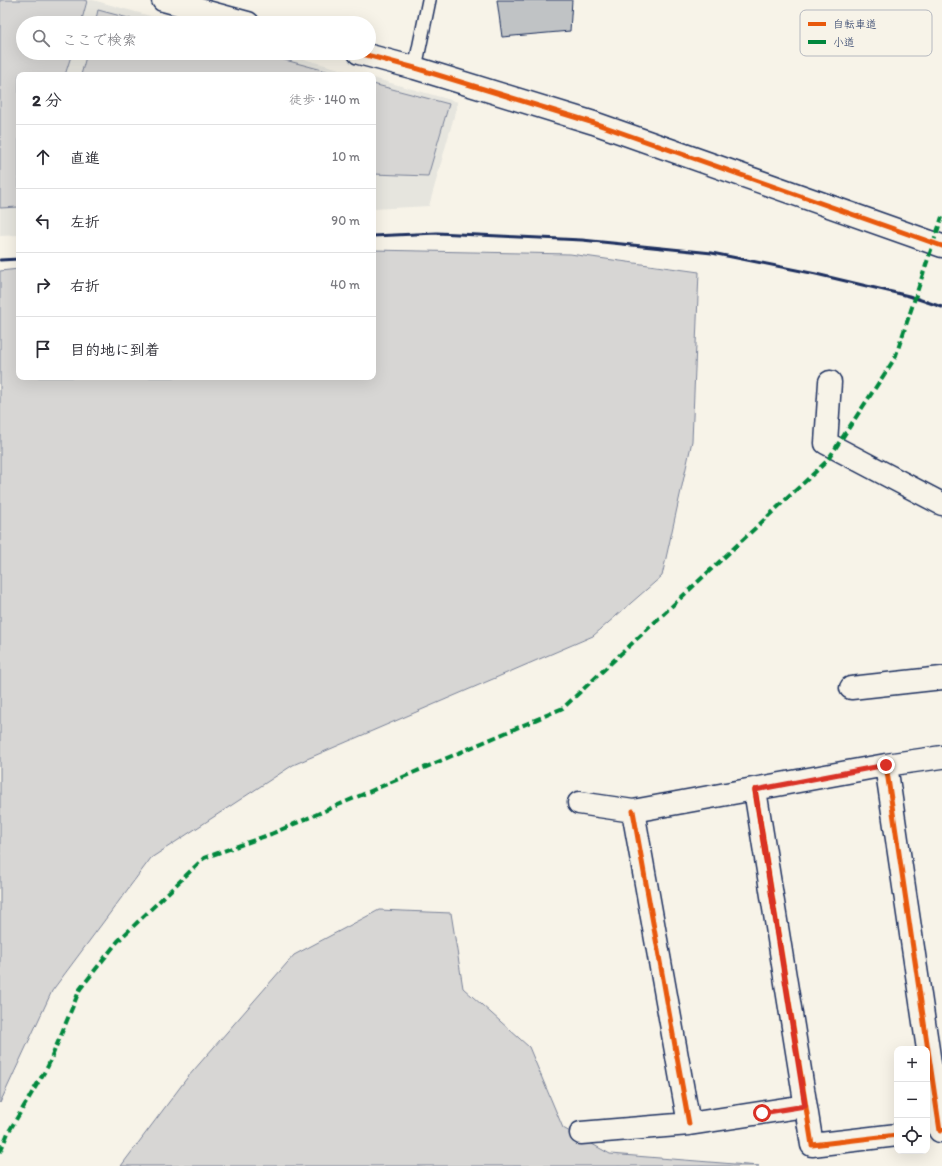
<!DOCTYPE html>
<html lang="ja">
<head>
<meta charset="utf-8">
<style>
	:root { --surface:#fff; --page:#f7f7f7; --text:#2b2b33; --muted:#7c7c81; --line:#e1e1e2 }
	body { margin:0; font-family:Itim,"Klee One",sans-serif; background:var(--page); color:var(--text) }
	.controls { position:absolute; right:12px; bottom:12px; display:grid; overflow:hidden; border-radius:8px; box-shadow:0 4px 16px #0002 }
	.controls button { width:36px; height:36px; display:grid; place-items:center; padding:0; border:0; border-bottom:1px solid var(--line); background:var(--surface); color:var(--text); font:20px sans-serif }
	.stop { position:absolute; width:12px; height:12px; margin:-9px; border:3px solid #d93025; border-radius:50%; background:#fff }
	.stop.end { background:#d93025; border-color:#fff; box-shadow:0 1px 4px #0008 }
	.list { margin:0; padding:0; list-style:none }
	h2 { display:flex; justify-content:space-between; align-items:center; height:52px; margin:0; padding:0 16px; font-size:17px }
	h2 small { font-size:13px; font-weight:400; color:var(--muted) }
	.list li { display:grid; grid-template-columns:26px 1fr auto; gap:12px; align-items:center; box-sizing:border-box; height:64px; padding:0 16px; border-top:1px solid var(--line) }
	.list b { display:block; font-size:15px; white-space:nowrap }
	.list em { font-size:13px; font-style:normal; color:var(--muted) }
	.icon { flex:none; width:22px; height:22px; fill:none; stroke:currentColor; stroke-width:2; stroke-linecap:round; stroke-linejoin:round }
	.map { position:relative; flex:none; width:942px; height:1166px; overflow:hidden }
	.search { position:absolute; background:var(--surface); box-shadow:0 4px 16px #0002; left:16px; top:16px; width:360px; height:44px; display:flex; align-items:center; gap:10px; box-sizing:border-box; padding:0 14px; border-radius:22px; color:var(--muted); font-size:15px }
	.panel { position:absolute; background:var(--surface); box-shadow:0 4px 16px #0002; left:16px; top:72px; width:360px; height:308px; border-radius:8px }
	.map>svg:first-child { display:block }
	.built { fill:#e6e5de }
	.green { fill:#d7d6d4; stroke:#798299 }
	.building { fill:#c0c3c5; stroke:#1b2f5e }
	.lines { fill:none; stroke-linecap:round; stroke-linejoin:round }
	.lane-casing { stroke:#1b2f5e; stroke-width:16 }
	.street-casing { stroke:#1b2f5e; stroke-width:25 }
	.lane { stroke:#f7f3e8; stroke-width:13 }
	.street { stroke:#f7f3e8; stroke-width:22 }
	.rail { stroke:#1b2f5e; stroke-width:3 }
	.quiet { stroke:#00873e; stroke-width:4; stroke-dasharray:8 4; stroke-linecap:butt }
	.cycleway-casing { stroke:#f7f3e8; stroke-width:8 }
	.cycleway { stroke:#e8590c; stroke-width:5 }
	.route { stroke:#d93025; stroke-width:5 }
	.key { fill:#f7f3e8; stroke:#b5b8bf; stroke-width:1 }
	.key-label { font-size:11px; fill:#1b2f5e }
</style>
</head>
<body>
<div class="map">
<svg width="942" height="1166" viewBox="0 0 942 1166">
	<rect width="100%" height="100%" fill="#f7f3e8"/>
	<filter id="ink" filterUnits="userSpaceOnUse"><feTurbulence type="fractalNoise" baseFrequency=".025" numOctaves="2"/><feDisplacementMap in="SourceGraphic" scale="8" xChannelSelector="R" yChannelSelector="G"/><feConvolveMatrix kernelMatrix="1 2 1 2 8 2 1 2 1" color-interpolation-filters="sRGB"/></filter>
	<g filter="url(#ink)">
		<!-- built -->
		<path class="built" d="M0,0H93L175,23H23V53H282L361,75H19V235L0,236Z
			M373,78L458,102L429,206L373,209Z"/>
		<!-- green -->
		<path class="green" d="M0,0H83L87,1L81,23H23V53H72L65,75H19V207L0,208Z
			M98,10L147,23H95Z
			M87,53H259L341,75H81Z
			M373,84L449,104L428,176L373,174Z
			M373,250L570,254L699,272L692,441L662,576L593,636L293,765L151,858L52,991L0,1103V271L19,269V377H373Z
			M379,910L451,913L463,988L529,1047L563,1128L610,1154L759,1166H121L187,1078L294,955Z"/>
		<!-- building -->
		<path class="building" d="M497,0H572L570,31L502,37Z"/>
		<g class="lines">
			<!-- lane casing -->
			<g class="lane-casing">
				<path id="lane" d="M415,68L429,0"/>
			</g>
			<!-- street casing -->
			<g class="street-casing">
				<path id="street" d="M163,0L248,23
					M359,53L415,68L594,123L942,246
					M830,382L826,443L942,504
					M851,688L942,678
					M886,765L940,1131L942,1130
					M755,790L812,1145L897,1135
					M579,803L633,811L886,765L942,757
					M633,811L689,1124
					M581,1133L689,1124L805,1106"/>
			</g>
			<!-- lane -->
			<use href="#lane" class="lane"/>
			<!-- street -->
			<use href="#street" class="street"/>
			<!-- rail -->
			<path class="rail" d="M373,236L437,233L582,240L712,253L816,274L909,296L942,307
				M0,260L19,259"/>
			<!-- quiet -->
			<path class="quiet" d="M0,1152L8,1133L48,1066L80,989L118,941L204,858L271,834L563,708L827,461L895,358L942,217"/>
			<!-- cycleway casing -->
			<g class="cycleway-casing">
				<path id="cycleway" d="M359,53L415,68L594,123L942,246
					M886,765L940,1131L942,1130
					M755,790L812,1145L897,1135
					M633,811L689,1124"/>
			</g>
			<!-- cycleway -->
			<use href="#cycleway" class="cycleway"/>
		</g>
	</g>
	<g class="lines" filter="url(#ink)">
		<!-- route -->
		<path class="route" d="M762,1113L805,1106L755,790L886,765"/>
	</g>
	<!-- legend -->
	<rect x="800" y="10" width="132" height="46" rx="6" class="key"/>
	<rect x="808" y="22" width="18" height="4" fill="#e8590c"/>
	<rect x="808" y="40" width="18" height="4" fill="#00873e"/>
	<g class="key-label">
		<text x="833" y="28">自転車道</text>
		<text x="833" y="46">小道</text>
	</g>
</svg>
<div class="controls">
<button>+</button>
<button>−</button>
<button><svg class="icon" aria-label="locate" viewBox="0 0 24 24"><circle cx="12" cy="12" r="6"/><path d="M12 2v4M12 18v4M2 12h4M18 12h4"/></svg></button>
</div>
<div class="stop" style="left:762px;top:1113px"></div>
<div class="stop end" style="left:886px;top:765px"></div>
<div class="search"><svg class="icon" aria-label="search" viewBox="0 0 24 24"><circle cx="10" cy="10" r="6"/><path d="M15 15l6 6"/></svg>ここで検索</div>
<section class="panel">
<h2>2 分<small>徒歩 · 140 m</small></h2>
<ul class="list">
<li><svg class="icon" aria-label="ahead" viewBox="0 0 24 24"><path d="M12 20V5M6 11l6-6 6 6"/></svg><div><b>直進</b></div><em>10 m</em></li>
<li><svg class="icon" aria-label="left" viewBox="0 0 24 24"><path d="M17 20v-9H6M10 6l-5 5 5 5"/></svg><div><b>左折</b></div><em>90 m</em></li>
<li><svg class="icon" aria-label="right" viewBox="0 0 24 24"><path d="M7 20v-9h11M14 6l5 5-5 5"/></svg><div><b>右折</b></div><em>40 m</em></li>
<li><svg class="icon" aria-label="arrive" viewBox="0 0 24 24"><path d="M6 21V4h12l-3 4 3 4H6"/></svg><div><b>目的地に到着</b></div></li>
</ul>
</section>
</div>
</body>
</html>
